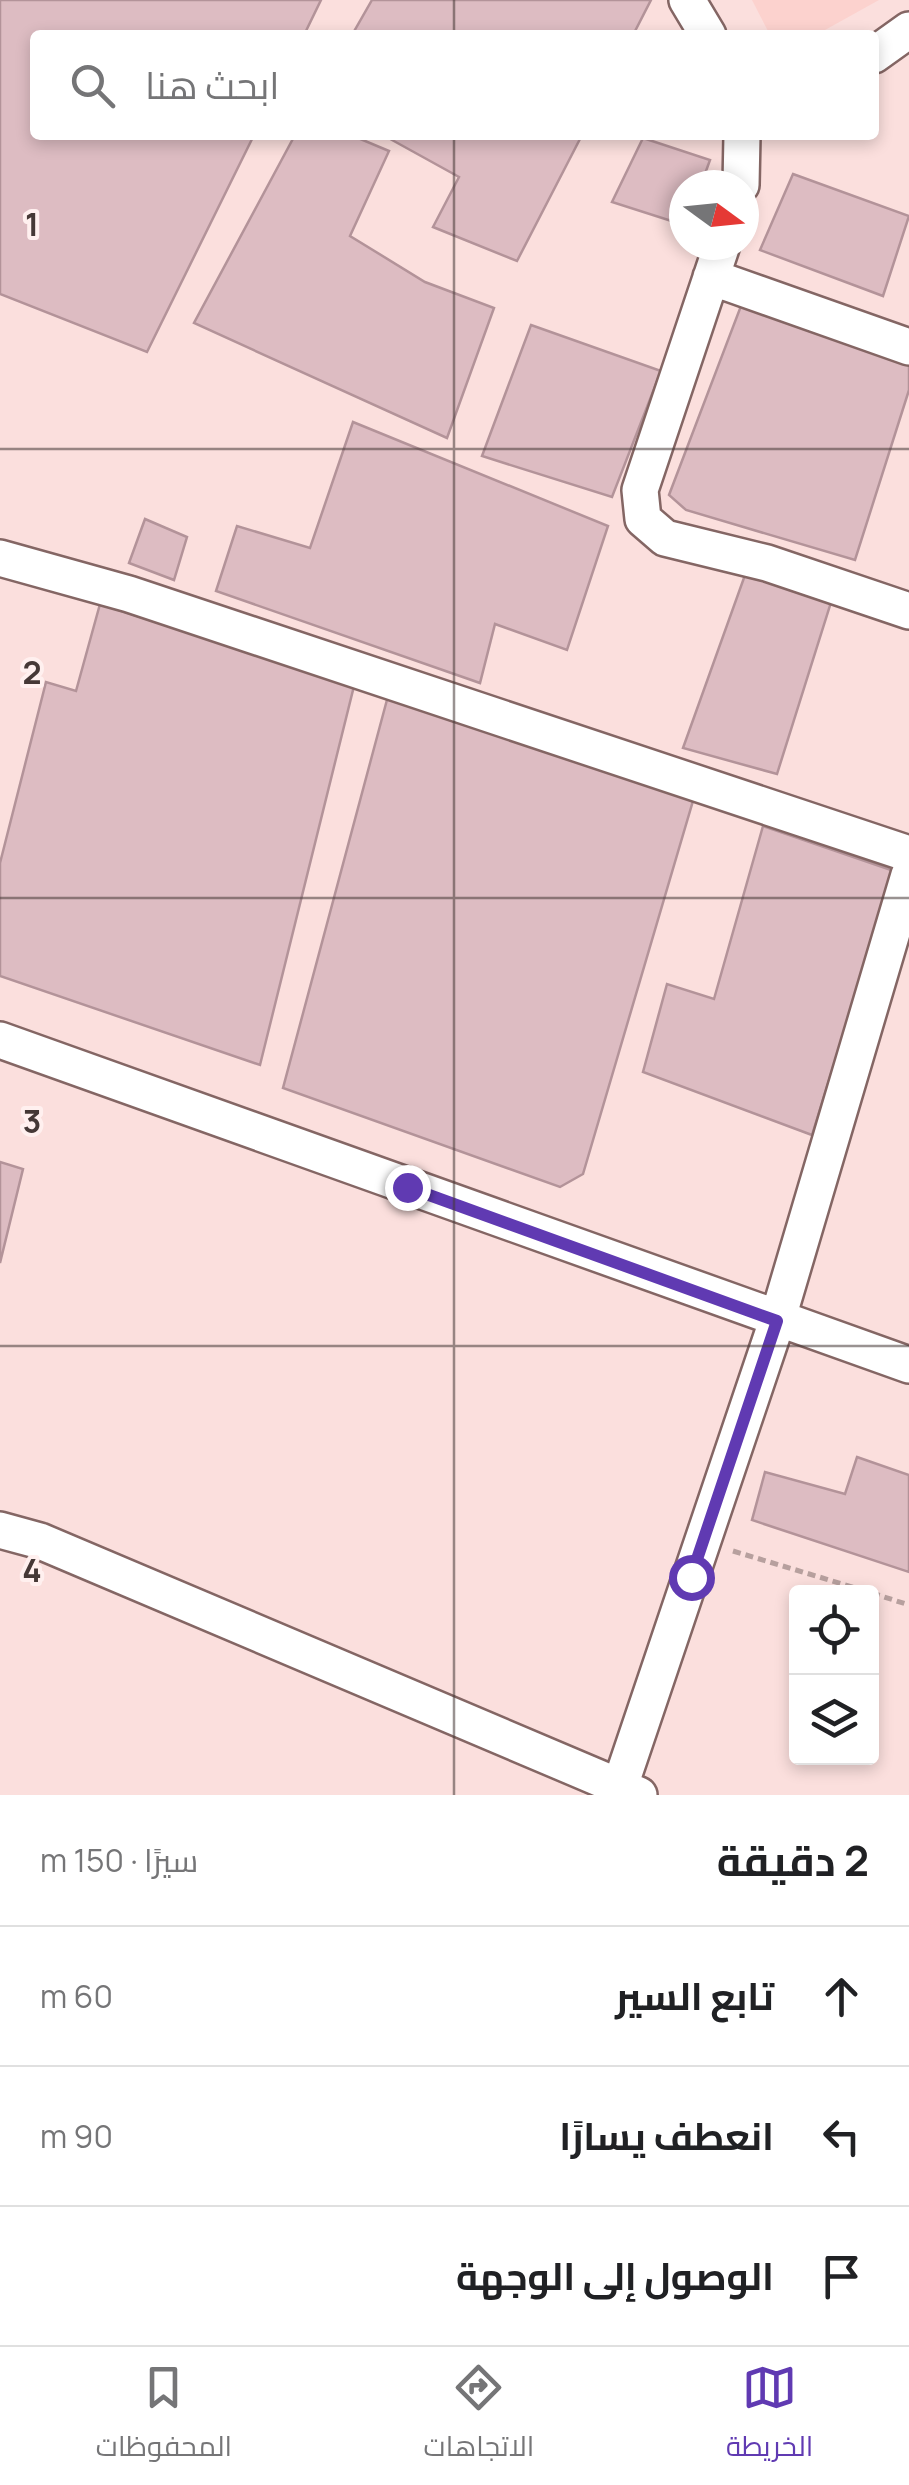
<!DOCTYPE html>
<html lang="ar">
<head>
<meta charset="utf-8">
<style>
	:root { --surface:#fff; --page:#f2f2f2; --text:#202124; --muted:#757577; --line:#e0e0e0; --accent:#603ab2 }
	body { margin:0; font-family:Manrope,Cairo,sans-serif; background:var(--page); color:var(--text); direction:rtl }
	.controls { position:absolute; right:30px; bottom:30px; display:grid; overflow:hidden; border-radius:10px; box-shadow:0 5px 15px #0003 }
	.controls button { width:90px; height:90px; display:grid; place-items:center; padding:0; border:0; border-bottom:2px solid var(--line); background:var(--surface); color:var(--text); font:50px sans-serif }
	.compass { position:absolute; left:669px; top:170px; width:90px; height:90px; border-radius:50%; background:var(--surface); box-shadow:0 5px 15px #0003; rotate:105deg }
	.stop { position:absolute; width:30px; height:30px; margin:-22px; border:8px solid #603ab2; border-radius:50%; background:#fff }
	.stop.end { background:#603ab2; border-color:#fff; box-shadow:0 2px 10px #0008 }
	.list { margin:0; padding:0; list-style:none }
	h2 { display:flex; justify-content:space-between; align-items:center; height:130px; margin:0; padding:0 40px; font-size:42px }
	h2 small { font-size:32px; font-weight:400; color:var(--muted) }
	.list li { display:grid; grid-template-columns:65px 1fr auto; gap:30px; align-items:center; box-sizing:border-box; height:140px; padding:0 40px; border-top:2px solid var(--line) }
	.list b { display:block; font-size:38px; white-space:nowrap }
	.list em { font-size:32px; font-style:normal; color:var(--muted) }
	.icon { flex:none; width:55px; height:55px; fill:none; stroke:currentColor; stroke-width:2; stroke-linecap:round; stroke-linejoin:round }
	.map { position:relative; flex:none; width:909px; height:1795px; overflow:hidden; direction:ltr }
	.search { position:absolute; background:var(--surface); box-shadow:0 5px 15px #0003; left:30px; right:30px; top:30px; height:110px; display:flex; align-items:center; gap:25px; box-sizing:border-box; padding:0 35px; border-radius:10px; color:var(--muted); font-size:38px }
	.sheet { height:550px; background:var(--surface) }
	nav { display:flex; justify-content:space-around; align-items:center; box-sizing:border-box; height:140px; border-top:2px solid var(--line); background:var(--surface); font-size:28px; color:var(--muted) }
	nav a { display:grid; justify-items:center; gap:5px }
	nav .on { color:var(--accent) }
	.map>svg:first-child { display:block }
	.built { fill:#fcd2ce }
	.building { fill:#ddbcc2; stroke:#b39399; stroke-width:2.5 }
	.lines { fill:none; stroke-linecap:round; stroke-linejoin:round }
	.minor-casing { stroke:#846664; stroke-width:40 }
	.path { stroke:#b7a09e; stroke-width:5; stroke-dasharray:8 5; stroke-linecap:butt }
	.minor { stroke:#fff; stroke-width:35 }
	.route { stroke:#603ab2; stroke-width:12 }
	.grid { fill:none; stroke:#453836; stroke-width:2.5; stroke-opacity:0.55 }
	.grid-label { font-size:32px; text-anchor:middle; font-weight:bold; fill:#453836; stroke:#fff0ef; stroke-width:8; stroke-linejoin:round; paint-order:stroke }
</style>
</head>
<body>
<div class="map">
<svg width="909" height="1795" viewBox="0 0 909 1795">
	<rect width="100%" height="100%" fill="#fbdfdd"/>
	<!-- built -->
	<path class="built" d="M752,0H879L816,35H770Z"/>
	<!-- building -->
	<path class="building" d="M0,0H321L304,35H35V135H254L147,352L0,294Z
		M372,0H651L633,35H352Z
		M295,135H351L389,151L350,236L425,282L494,308L447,438L194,323Z
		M383,135H582L517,261L433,227L459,177Z
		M643,138L710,160L701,185H684V225L612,202Z
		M793,174L909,216L883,296L760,250Z
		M744,298L909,354V390L855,560L686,510L669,495Z
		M531,325L661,371L612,497L482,456Z
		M353,422L608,526L567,650L495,624L480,683L216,591L237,526L310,548Z
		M145,519L187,537L174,580L129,563Z
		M745,575L832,599L777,774L683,748Z
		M100,604L354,686L260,1065L0,976V863L46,682L76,691Z
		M388,696L695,794L583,1174L560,1187L283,1088Z
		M763,826L894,871L812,1135L643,1072L667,984L714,999Z
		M0,1162L23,1169L0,1263Z
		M857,1457L909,1475V1572L752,1520L765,1472L845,1494Z"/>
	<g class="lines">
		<!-- minor casing -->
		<g class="minor-casing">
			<path id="minor" d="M687,0L708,35
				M874,55L909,30
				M741,185L742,135
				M722,245L640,490L643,519L665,538L767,563L909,611
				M711,277L909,347
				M0,558L129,594L909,854
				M0,1040L909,1365
				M0,1530L40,1541L639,1795
				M620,1786L777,1321L909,875"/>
		</g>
		<!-- path -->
		<path class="path" d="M733,1551L869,1592
			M872,1593L909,1605"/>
		<!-- minor -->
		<use href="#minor" class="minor"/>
	</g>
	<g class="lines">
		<!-- route -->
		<path class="route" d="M407,1187L777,1321L691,1577"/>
	</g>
	<!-- grid -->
	<path class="grid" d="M454,0V35M454,135V1795M0,449H909M0,898H909M0,1346H909"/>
	<g class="grid-label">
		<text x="32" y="236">1</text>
		<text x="32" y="684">2</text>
		<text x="32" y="1133">3</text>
		<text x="32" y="1582">4</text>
	</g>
</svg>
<div class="controls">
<button><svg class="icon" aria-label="locate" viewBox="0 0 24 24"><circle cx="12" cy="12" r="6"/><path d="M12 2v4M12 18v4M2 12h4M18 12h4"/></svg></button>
<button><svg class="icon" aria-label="layers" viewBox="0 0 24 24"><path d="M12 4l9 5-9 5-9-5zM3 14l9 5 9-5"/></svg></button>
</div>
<svg class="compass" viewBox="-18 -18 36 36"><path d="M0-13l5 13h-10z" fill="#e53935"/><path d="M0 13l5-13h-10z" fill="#757577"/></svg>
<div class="stop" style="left:691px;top:1577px"></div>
<div class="stop end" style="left:407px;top:1187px"></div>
<div class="search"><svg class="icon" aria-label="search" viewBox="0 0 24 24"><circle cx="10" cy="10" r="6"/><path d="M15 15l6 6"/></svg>ابحث هنا</div>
</div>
<section class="sheet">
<h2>2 دقيقة<small>سيرًا · 150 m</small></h2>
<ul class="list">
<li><svg class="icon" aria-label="ahead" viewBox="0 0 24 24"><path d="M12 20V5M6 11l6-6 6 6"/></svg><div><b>تابع السير</b></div><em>60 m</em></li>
<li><svg class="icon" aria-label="left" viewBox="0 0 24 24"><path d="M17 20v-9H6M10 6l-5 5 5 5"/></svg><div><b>انعطف يسارًا</b></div><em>90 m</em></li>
<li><svg class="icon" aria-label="arrive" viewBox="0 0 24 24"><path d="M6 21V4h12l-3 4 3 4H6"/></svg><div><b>الوصول إلى الوجهة</b></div></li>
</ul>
</section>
<nav>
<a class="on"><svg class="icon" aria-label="map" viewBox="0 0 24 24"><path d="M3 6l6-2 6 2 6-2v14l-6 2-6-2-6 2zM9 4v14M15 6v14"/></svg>الخريطة</a>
<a><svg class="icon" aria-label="directions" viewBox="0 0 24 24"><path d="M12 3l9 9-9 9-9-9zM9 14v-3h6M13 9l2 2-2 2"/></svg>الاتجاهات</a>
<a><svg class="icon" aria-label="saved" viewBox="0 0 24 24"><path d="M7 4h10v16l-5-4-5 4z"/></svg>المحفوظات</a>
</nav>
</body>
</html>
